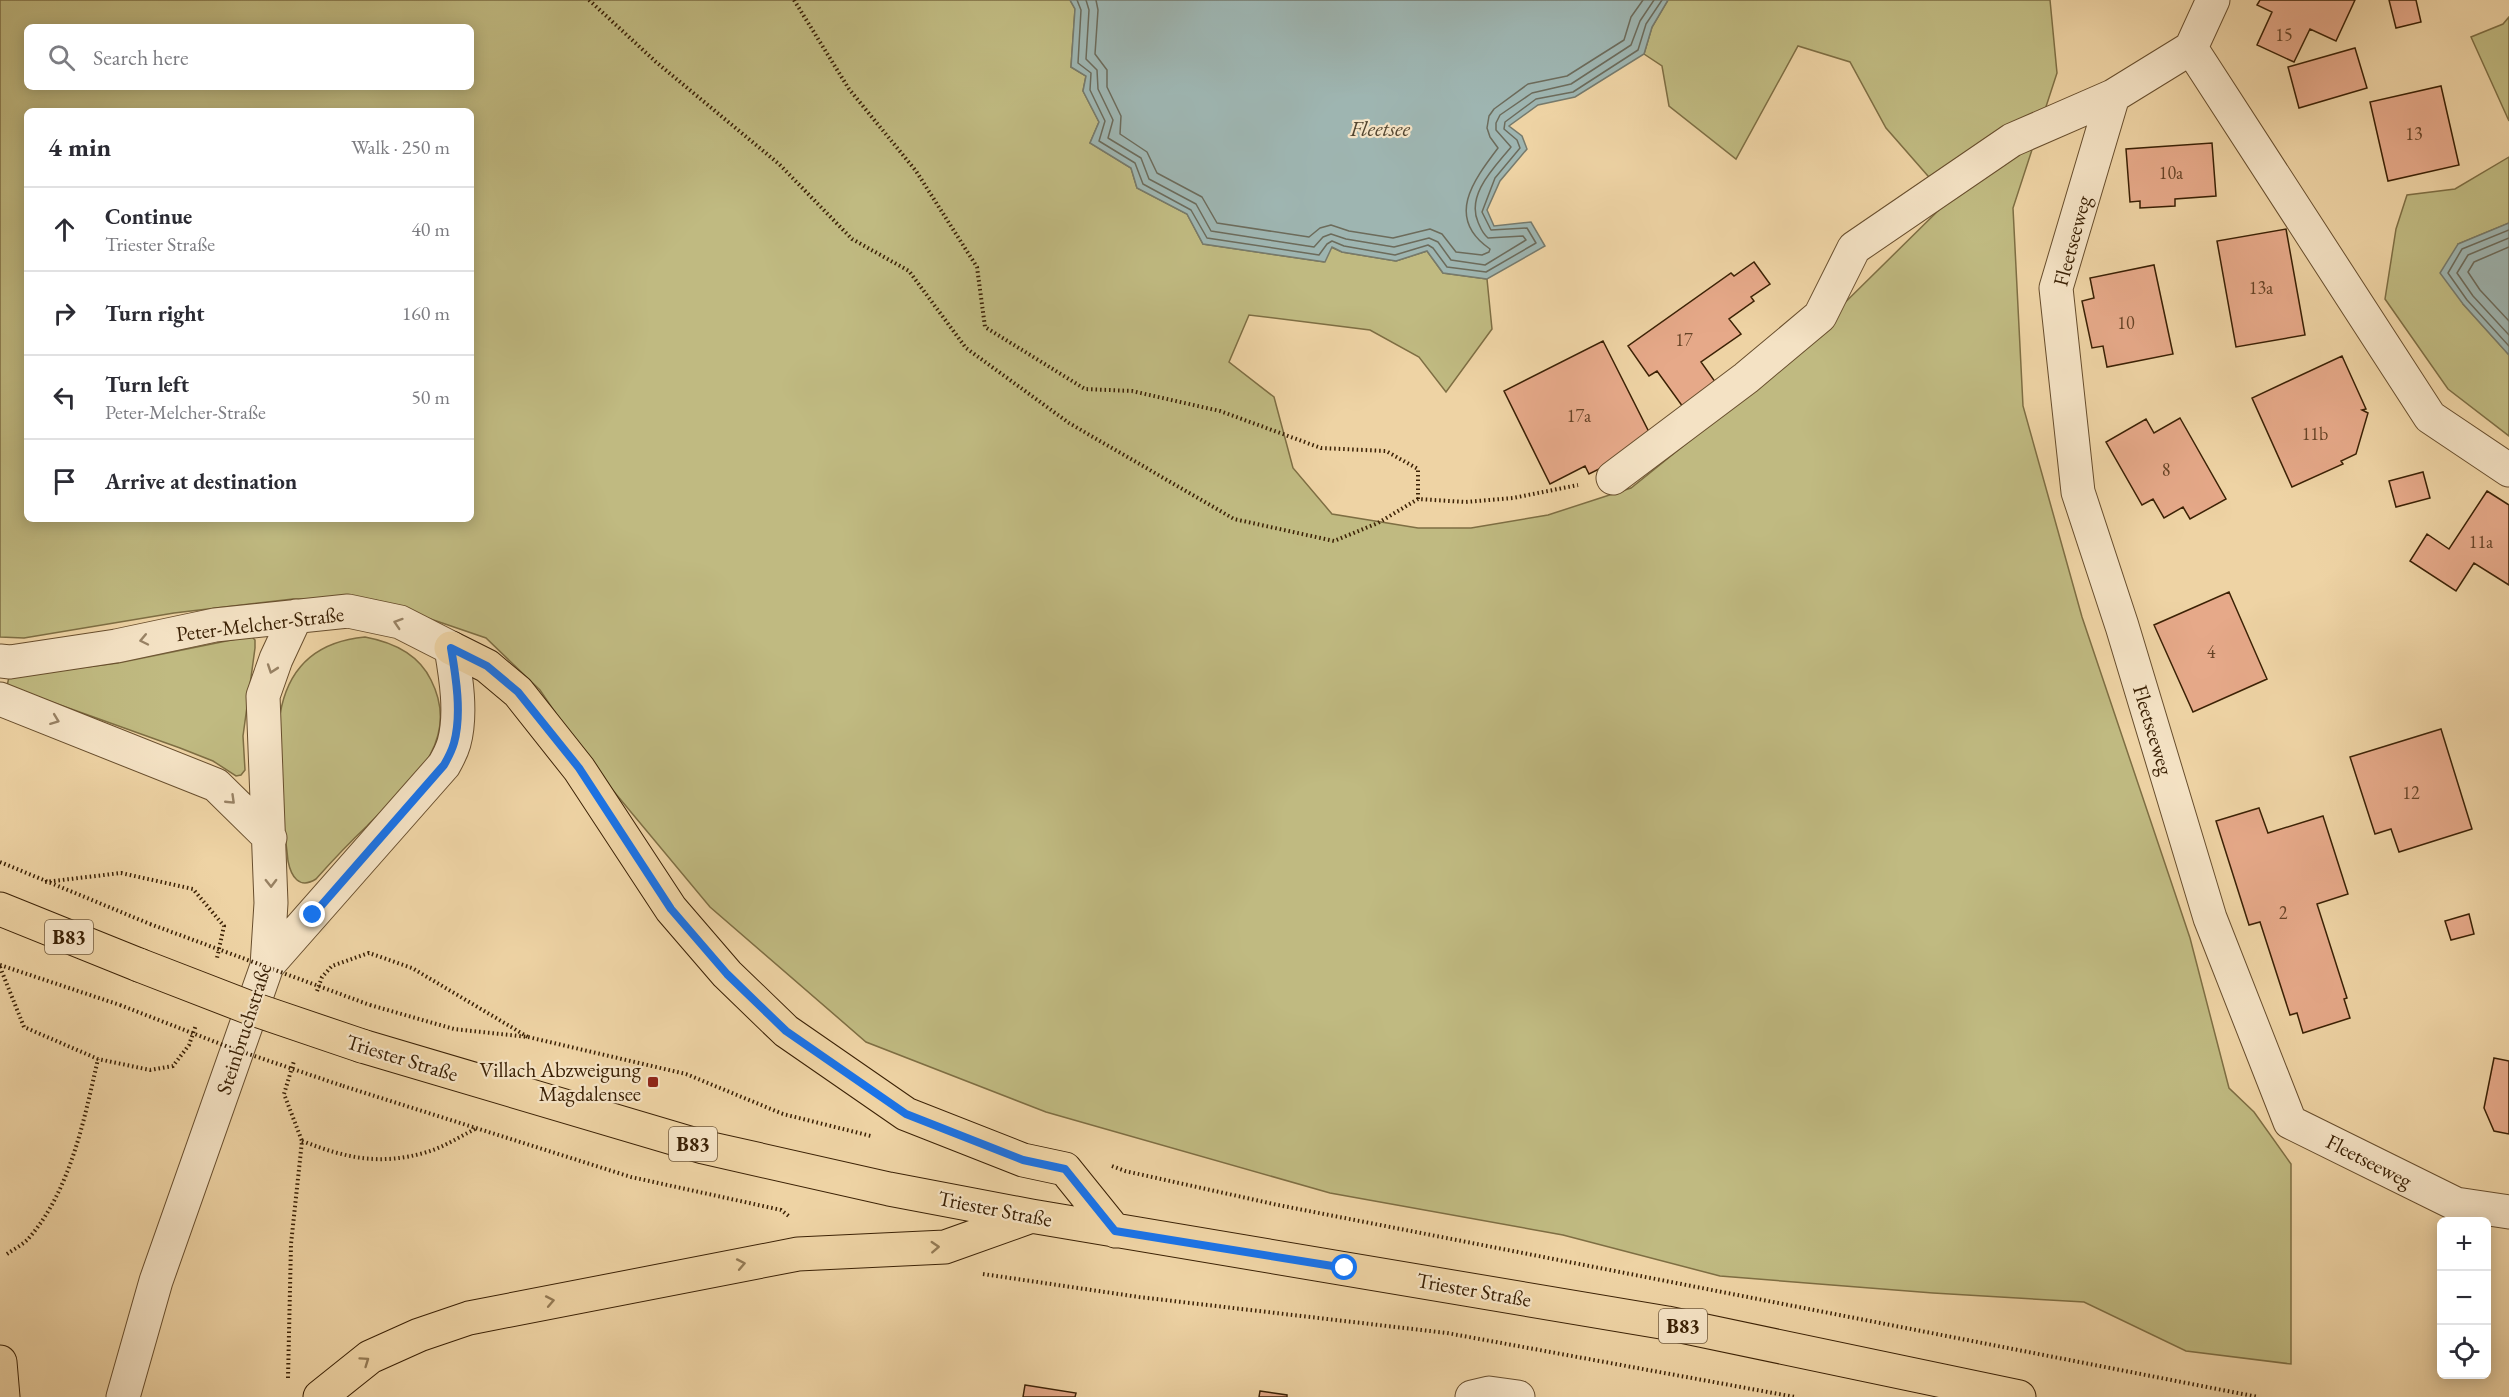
<!DOCTYPE html>
<html lang="en">
<head>
<meta charset="utf-8">
<style>
	:root { --surface:#fff; --page:#f7f7f7; --text:#2b2b33; --muted:#7c7c81; --line:#e1e1e2 }
	body { margin:0; font-family:"EB Garamond",serif; background:var(--page); color:var(--text) }
	.controls { position:absolute; right:18px; bottom:18px; display:grid; overflow:hidden; border-radius:9px; box-shadow:0 3px 15px #0003 }
	.controls button { width:54px; height:54px; display:grid; place-items:center; padding:0; border:0; border-bottom:2px solid var(--line); background:var(--surface); color:var(--text); font:30px sans-serif }
	.stop { position:absolute; width:18px; height:18px; margin:-14px; border:4px solid #1a73e8; border-radius:50%; background:#fff }
	.stop.end { background:#1a73e8; border-color:#fff; box-shadow:0 2px 6px #0008 }
	.list { margin:0; padding:0; list-style:none }
	h2 { display:flex; justify-content:space-between; align-items:center; height:78px; margin:0; padding:0 24px; font-size:26px }
	h2 small { font-size:20px; font-weight:400; color:var(--muted) }
	.list li { display:grid; grid-template-columns:39px 1fr auto; gap:18px; align-items:center; box-sizing:border-box; height:84px; padding:0 24px; border-top:2px solid var(--line) }
	.list b { display:block; font-size:22px; white-space:nowrap }
	.list p { margin:0; font-size:20px; white-space:nowrap; color:var(--muted) }
	.list em { font-size:20px; font-style:normal; color:var(--muted) }
	.icon { flex:none; width:33px; height:33px; fill:none; stroke:currentColor; stroke-width:2; stroke-linecap:round; stroke-linejoin:round }
	.map { position:relative; flex:none; width:2509px; height:1397px; overflow:hidden }
	.search { position:absolute; background:var(--surface); box-shadow:0 3px 15px #0003; left:24px; top:24px; width:450px; height:66px; display:flex; align-items:center; gap:15px; box-sizing:border-box; padding:0 21px; border-radius:9px; color:var(--muted); font-size:22px }
	.panel { position:absolute; background:var(--surface); box-shadow:0 3px 15px #0003; left:24px; top:108px; width:450px; height:414px; border-radius:9px }
	.map>svg:first-child { display:block }
	.green { fill:#c0ba81; stroke:#7e6e43; stroke-width:1.5; fill-rule:evenodd }
	.water { fill:#9eb5b1; stroke:#767a6c; stroke-width:1.5 }
	.lines { fill:none; stroke-linecap:round; stroke-linejoin:round }
	.shore { stroke:#6c6b5b; stroke-width:1.5 }
	.building { fill:#e6a989; stroke:#3b2105; stroke-width:1.5 }
	.minor-casing { stroke:#684e2d; stroke-width:35 }
	.major-casing { stroke:#3b2105; stroke-width:35 }
	.path { stroke:#3b2105; stroke-width:4; stroke-dasharray:1.5 3; stroke-linecap:butt }
	.minor { stroke:#f4e2c4; stroke-width:33 }
	.major { stroke:#eed3a4; stroke-width:33 }
	.major-bridge-casing { stroke:#3b2105; stroke-width:35; stroke-linecap:butt }
	.path-bridge { stroke:#3b2105; stroke-width:4; stroke-dasharray:1.5 3; stroke-linecap:butt }
	.major-bridge { stroke:#eed3a4; stroke-width:33 }
	.oneway { stroke:#988264 }
	.oneway2 { stroke:#947a54 }
	.route { stroke:#1a73e8; stroke-width:8 }
	.poi-dot { fill:#8f2418; stroke:#f4e2c4; stroke-width:2 }
	.labels { text-anchor:middle; stroke-width:4.5; stroke-linejoin:round; paint-order:stroke }
	.number-label { font-size:18px; fill:#664326 }
	.shield { fill:#f4e2c4; stroke:#725b3e; stroke-width:1.5 }
	.shield-label { font-size:20px; font-weight:bold; fill:#3b2105 }
	.street-label { font-size:21px; fill:#3b2105; stroke:#f4e2c4 }
	.poi-label { font-size:21px; fill:#3b2105; stroke:#f4e2c4; text-anchor:end }
	.water-label { font-size:22px; font-style:italic; fill:#544630; stroke:#f4e2c4 }
</style>
</head>
<body>
<div class="map">
<svg width="2509" height="1397" viewBox="0 0 2509 1397">
	<rect width="100%" height="100%" fill="#eed3a4"/>
	<filter id="stains"><feTurbulence type="fractalNoise" baseFrequency=".00333" numOctaves="4"/><feColorMatrix values="0 0 0 0 .2 0 0 0 0 .09 0 0 0 0 .02 0 0 0 .5 -.17"/></filter>
	<radialGradient id="worn" r=".72"><stop offset=".6" stop-color="#630" stop-opacity="0"/><stop offset="1" stop-color="#630" stop-opacity=".3"/></radialGradient>
	<!-- green -->
	<path class="green" d="M0,0H1070L1075,9L1071,67L1086,76L1083,91L1099,122L1090,143L1131,168L1137,188L1187,214L1203,244L1324,262L1331,247L1342,252L1396,261L1427,251L1443,273L1487,279L1492,329L1446,392L1419,357L1370,330L1249,315L1229,362L1274,397L1293,468L1332,514L1418,528H1471L1548,515L1631,488L1749,393L1808,339L1949,200L1886,128L1850,62L1798,46L1736,159L1669,106L1662,66L1644,54L1652,27L1668,0H2050L2057,73L2013,208L2023,406L2082,617L2190,938L2229,1088L2254,1112L2291,1164V1364L2186,1351L2084,1302L1933,1293L1720,1276L1563,1235L1330,1193L1046,1112L866,1042L710,907L586,758L540,690L486,638L375,600L293,599L174,613L24,638L0,637ZM27,27H471V87H27ZM27,111H471V519H27Z
		M2509,17V121L2471,37L2503,24Z
		M2509,157V223L2458,244L2463,304L2509,355V436L2448,389L2385,299L2396,229L2407,195L2455,189Z
		M251,636L255,640V648L243,736L245,770L241,775L236,776L213,761L180,748L7,686L9,677L118,663Z
		M365,637C392,642 418,653 431,680C463,743 407,786 367,826C349,843 332,861 316,879C299,890 291,876 288,861C280,779 246,648 365,637Z"/>
	<!-- water -->
	<path class="water" d="M1070,0H1668L1652,27L1644,54L1575,97L1538,105L1509,126L1522,136L1527,149L1500,181L1487,210L1494,226L1531,222L1545,246L1487,279L1443,273L1427,251L1396,261L1342,252L1332,247L1325,262L1203,244L1187,214L1137,188L1131,168L1090,143L1099,122L1083,91L1086,76L1071,67L1075,9Z
		M2509,223V355L2463,304L2440,273L2458,244Z"/>
	<g class="lines">
		<!-- shore -->
		<path class="shore" d="M1077,0L1081,10L1078,63L1091,73L1090,90L1105,121L1099,141L1135,163L1143,184L1191,210L1207,238L1319,255L1327,244L1332,241L1344,246L1395,255L1428,245L1433,248L1447,267L1486,272L1536,243L1527,228L1491,230L1482,212L1495,178L1520,148L1517,140L1504,129L1505,122L1536,99L1573,92L1638,50L1646,24L1662,0
			M1086,0L1089,10L1086,59L1097,70L1098,89L1113,120L1108,138L1141,158L1149,179L1196,204L1211,231L1314,247L1323,237L1331,234L1346,239L1394,247L1429,238L1438,242L1451,260L1485,265L1526,240L1523,236L1488,238C1482,233 1481,229 1478,222C1466,194 1495,167 1511,147L1496,130V123L1500,115L1532,93L1571,84L1631,45L1640,21L1654,0
			M1096,0L1098,10L1095,54L1107,70V87L1121,116L1120,134L1147,152L1157,173L1202,197L1217,223L1309,237L1320,228L1331,225L1349,231L1393,238L1430,229L1442,234L1456,252L1482,255L1489,252L1490,249C1445,218 1473,181 1498,148L1490,137L1487,128L1489,116L1494,109L1528,84L1567,76L1624,40L1631,17L1643,0
			M2509,230L2462,249L2448,273L2467,300L2509,346
			M2509,238L2468,255L2457,273L2473,296L2509,335
			M2509,247L2474,262L2468,272L2480,290L2509,321"/>
	</g>
	<!-- building -->
	<path class="building" d="M2260,0H2355L2336,41L2310,29L2294,62L2257,45L2272,12L2257,5Z
		M2389,0H2416L2421,22L2396,28Z
		M2355,48L2367,88L2299,108L2288,67Z
		M2441,86L2459,165L2388,181L2370,102Z
		M2212,143L2216,196L2175,199V206L2140,208V201L2130,202L2126,149Z
		M2286,229L2305,335L2236,347L2217,241Z
		M1754,262L1770,284L1751,297L1754,301L1729,319L1741,334L1701,362L1716,383L1683,407L1657,371L1649,376L1628,346L1731,273L1734,276Z
		M2154,265L2173,354L2107,367L2103,346L2092,348L2082,301L2094,298L2090,278Z
		M1603,341L1654,442L1589,474L1585,466L1550,484L1504,391Z
		M2342,356L2366,409L2362,410L2368,413L2356,454L2341,461L2343,464L2292,487L2252,398Z
		M2180,418L2226,499L2190,519L2183,507L2164,518L2153,499L2142,505L2106,442L2146,419L2154,433Z
		M2423,472L2430,498L2396,507L2389,481Z
		M2487,491L2509,505V585L2474,563L2456,591L2410,561L2427,534L2449,549Z
		M2229,592L2267,679L2193,712L2154,625Z
		M2441,729L2472,829L2399,852L2391,829L2375,834L2350,757Z
		M2259,808L2268,833L2323,816L2348,894L2317,904L2347,998L2344,999L2350,1018L2303,1033L2297,1013L2290,1015L2260,922L2249,925L2216,821Z
		M2469,914L2474,934L2451,940L2445,921Z
		M2494,1058L2509,1061V1134L2494,1131L2484,1108Z
		M1025,1385L1076,1393L1075,1397H1023Z
		M1260,1391L1287,1395V1397H1259Z"/>
	<g class="lines">
		<!-- minor casing -->
		<g class="minor-casing">
			<path id="minor" d="M2191,48L2430,417L2509,470
				M2113,96L2056,288L2078,492L2122,626L2210,918L2290,1122L2456,1204L2509,1212
				M1613,478L1746,378L1820,316L1854,248L2012,140L2113,96L2191,48L2213,0
				M0,661L10,662L116,646L215,625L348,611L400,622L451,648C456,677 462,714 454,743C452,750 448,758 444,765L267,966
				M0,699L216,785L270,838
				M123,1397L156,1281L267,966L271,903L263,696L276,659L296,616
				M1472,1397L1489,1393L1518,1397"/>
		</g>
		<!-- major casing -->
		<g class="major-casing">
			<path id="major" d="M451,648L487,666L518,692L579,769L671,909L727,974L786,1031L906,1114L1023,1160L1065,1169L1115,1231
				M0,909L139,965
				M362,1046L703,1147L889,1189L1031,1216L1667,1323L2019,1397
				M0,1362L3,1397
				M320,1397L370,1357L419,1335L469,1318L798,1254L945,1247L1029,1217"/>
		</g>
		<!-- path -->
		<path class="path" d="M589,0L656,62L779,164L852,239L909,271L966,348L1069,423L1234,519L1334,541L1378,523L1418,499L1466,502L1513,498L1578,485
			M794,0L849,89L916,171L977,267L985,327L1085,389L1132,391L1220,411L1321,448L1386,451L1418,469V499
			M0,862L150,924
			M45,882L121,873L193,889L224,926L217,958
			M0,965L120,1005
			M0,967L24,1027L98,1059L150,1070L173,1066L189,1045L196,1025
			M317,991L322,977L332,966L369,953L412,968L528,1037
			M370,1005L454,1029L528,1037L686,1074L783,1114L871,1136
			M343,1086L631,1177L781,1210L790,1217
			M302,1141C346,1158 380,1166 427,1152C444,1147 461,1136 477,1128
			M1112,1166L1125,1171L1278,1205L2258,1397
			M7,1254C14,1249 24,1244 29,1238C71,1189 84,1120 98,1059
			M983,1274L1139,1297L1447,1333L1795,1397
			M288,1378L291,1244L302,1141L284,1094L294,1061"/>
		<!-- minor -->
		<use href="#minor" class="minor"/>
		<!-- major -->
		<use href="#major" class="major"/>
		<!-- major-bridge casing -->
		<g class="major-bridge-casing">
			<path id="major-bridge" d="M139,965L250,1008L362,1046"/>
		</g>
		<!-- path-bridge -->
		<path class="path-bridge" d="M150,924L370,1005
			M120,1005L231,1048L343,1086"/>
		<!-- major-bridge -->
		<use href="#major-bridge" class="major-bridge"/>
	</g>
	<!-- one-way arrows -->
	<defs><path id="oneway-chevron" d="M-2-3.5L2.5 0L-2 3.5" fill="none" stroke-width="1.6" stroke-linecap="round" stroke-linejoin="round" transform="scale(1.5)"/></defs>
	<g class="oneway">
		<use href="#oneway-chevron" transform="translate(398 623) rotate(-162)"/>
		<use href="#oneway-chevron" transform="translate(144 640) rotate(168)"/>
		<use href="#oneway-chevron" transform="translate(272 669) rotate(109)"/>
		<use href="#oneway-chevron" transform="translate(55 720) rotate(21)"/>
		<use href="#oneway-chevron" transform="translate(231 800) rotate(44)"/>
		<use href="#oneway-chevron" transform="translate(271 883) rotate(89)"/>
	</g>
	<g class="oneway2">
		<use href="#oneway-chevron" transform="translate(935 1247) rotate(-3)"/>
		<use href="#oneway-chevron" transform="translate(741 1264) rotate(-11)"/>
		<use href="#oneway-chevron" transform="translate(550 1301) rotate(-11)"/>
		<use href="#oneway-chevron" transform="translate(365 1361) rotate(-35)"/>
	</g>
	<g class="lines">
		<!-- route -->
		<path class="route" d="M313,915L444,765C448,758 452,750 454,743C462,714 456,677 451,648L487,666L518,692L579,768L671,909L727,974L786,1031L906,1114L1023,1160L1065,1169L1115,1231L1345,1268"/>
	</g>
	<!-- markers -->
	<rect class="poi-dot" x="647" y="1076" width="12" height="12" rx="3"/>
	<g class="labels">
		<!-- number labels -->
		<g class="number-label">
			<text x="2284" y="41">15</text>
			<text x="2414" y="140">13</text>
			<text x="2171" y="179">10a</text>
			<text x="2261" y="294">13a</text>
			<text x="2126" y="329">10</text>
			<text x="1684" y="346">17</text>
			<text x="1579" y="422">17a</text>
			<text x="2315" y="440">11b</text>
			<text x="2166" y="476">8</text>
			<text x="2481" y="548">11a</text>
			<text x="2211" y="658">4</text>
			<text x="2411" y="799">12</text>
			<text x="2283" y="919">2</text>
		</g>
		<!-- shield labels -->
		<g class="shield">
			<rect x="45" y="920" width="48" height="34" rx="4.5"/>
			<rect x="669" y="1127" width="48" height="34" rx="4.5"/>
			<rect x="1659" y="1309" width="48" height="34" rx="4.5"/>
		</g>
		<g class="shield-label">
			<text x="69" y="944">B83</text>
			<text x="693" y="1151">B83</text>
			<text x="1683" y="1333">B83</text>
		</g>
		<!-- street labels -->
		<g class="street-label">
			<text transform="translate(2072 241) rotate(-75)" y="7">Fleetseeweg</text>
			<text transform="translate(260 624) rotate(-7)" y="7">Peter-Melcher-Straße</text>
			<text transform="translate(2153 730) rotate(73)" y="7">Fleetseeweg</text>
			<text transform="translate(244 1029) rotate(-72)" y="7">Steinbruchstraße</text>
			<text transform="translate(402 1058) rotate(17)" y="7">Triester Straße</text>
			<text transform="translate(2369 1161) rotate(27)" y="7">Fleetseeweg</text>
			<text transform="translate(995 1209) rotate(11)" y="7">Triester Straße</text>
			<text transform="translate(1474 1290) rotate(10)" y="7">Triester Straße</text>
		</g>
		<!-- poi labels -->
		<g class="poi-label">
			<text x="641" y="1077">Villach Abzweigung<tspan x="641" dy="24">Magdalensee</tspan></text>
		</g>
		<!-- water labels -->
		<g class="water-label">
			<text x="1380" y="136">Fleetsee</text>
		</g>
	</g>
	<rect width="100%" height="100%" filter="url(#stains)"/>
	<rect width="100%" height="100%" fill="url(#worn)"/>
</svg>
<div class="controls">
<button>+</button>
<button>−</button>
<button><svg class="icon" aria-label="locate" viewBox="0 0 24 24"><circle cx="12" cy="12" r="6"/><path d="M12 2v4M12 18v4M2 12h4M18 12h4"/></svg></button>
</div>
<div class="stop" style="left:1345px;top:1268px"></div>
<div class="stop end" style="left:313px;top:915px"></div>
<div class="search"><svg class="icon" aria-label="search" viewBox="0 0 24 24"><circle cx="10" cy="10" r="6"/><path d="M15 15l6 6"/></svg>Search here</div>
<section class="panel">
<h2>4 min<small>Walk · 250 m</small></h2>
<ul class="list">
<li><svg class="icon" aria-label="ahead" viewBox="0 0 24 24"><path d="M12 20V5M6 11l6-6 6 6"/></svg><div><b>Continue</b><p>Triester Straße</p></div><em>40 m</em></li>
<li><svg class="icon" aria-label="right" viewBox="0 0 24 24"><path d="M7 20v-9h11M14 6l5 5-5 5"/></svg><div><b>Turn right</b></div><em>160 m</em></li>
<li><svg class="icon" aria-label="left" viewBox="0 0 24 24"><path d="M17 20v-9H6M10 6l-5 5 5 5"/></svg><div><b>Turn left</b><p>Peter-Melcher-Straße</p></div><em>50 m</em></li>
<li><svg class="icon" aria-label="arrive" viewBox="0 0 24 24"><path d="M6 21V4h12l-3 4 3 4H6"/></svg><div><b>Arrive at destination</b></div></li>
</ul>
</section>
</div>
</body>
</html>
